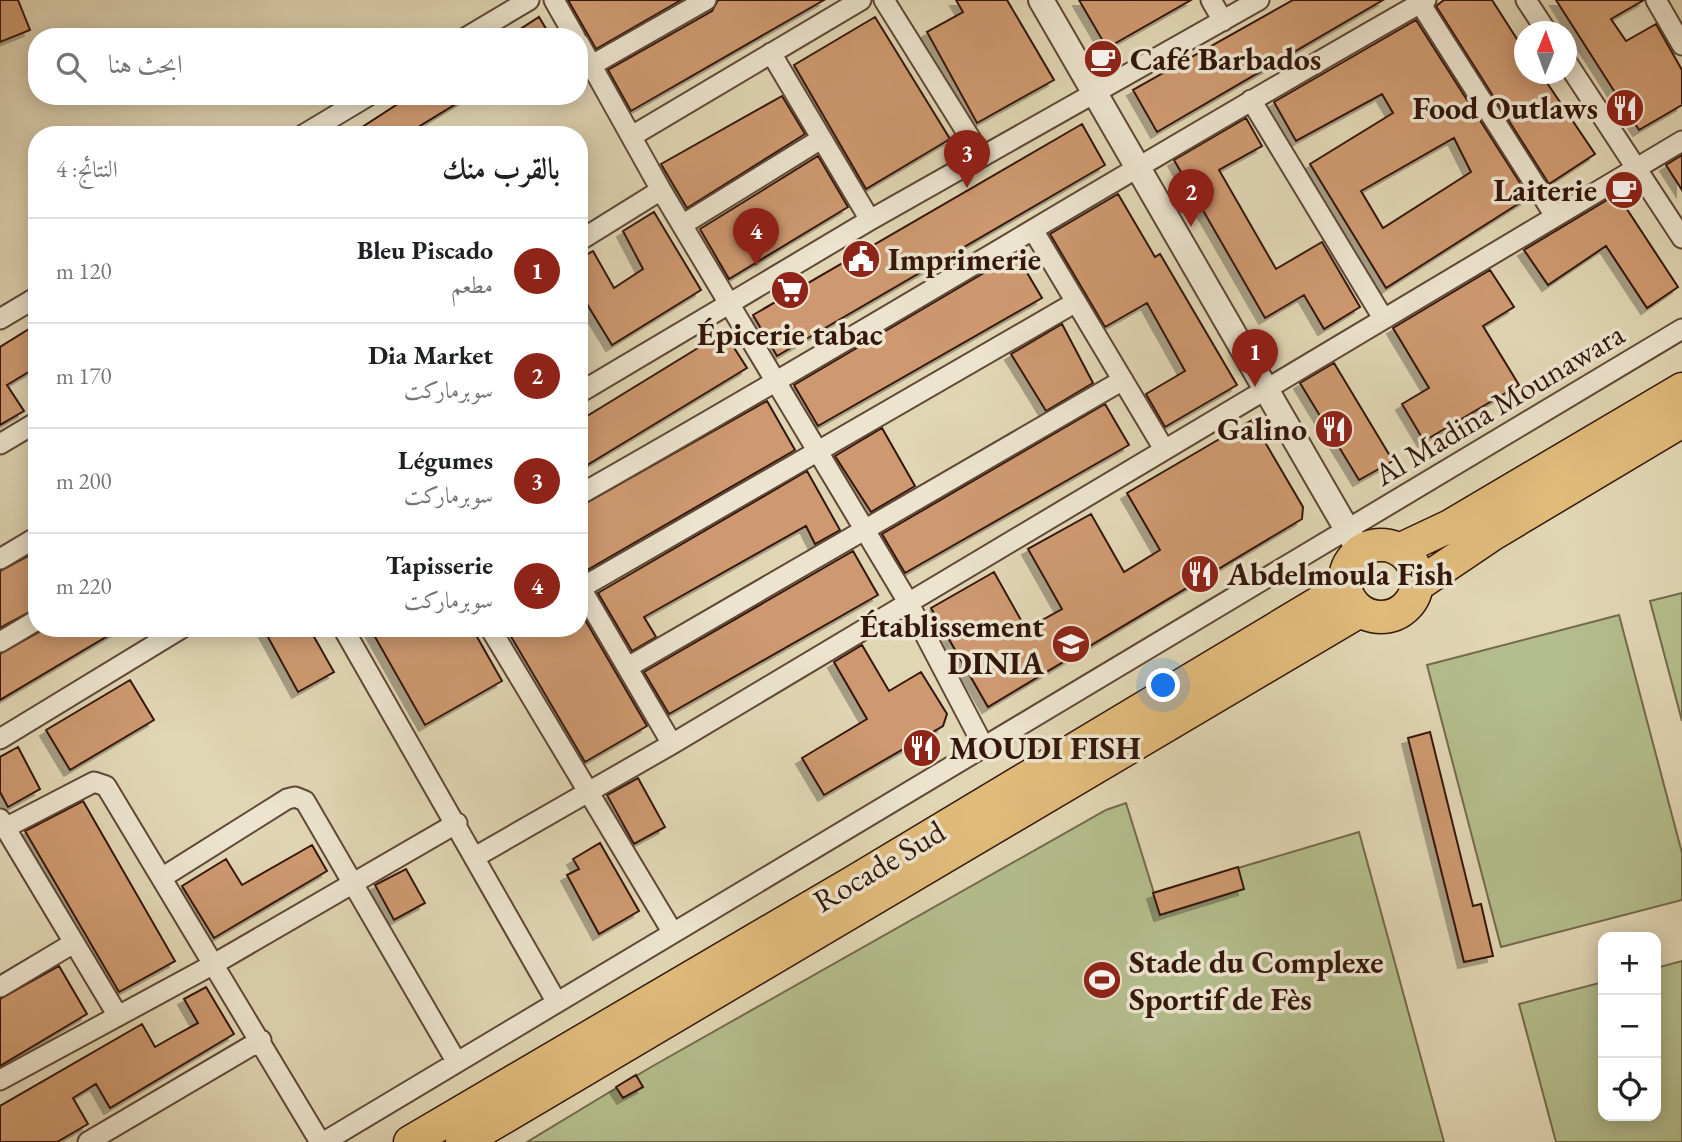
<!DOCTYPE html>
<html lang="ar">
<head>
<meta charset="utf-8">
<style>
	:root { --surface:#fff; --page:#f6f6f6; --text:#202124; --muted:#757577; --line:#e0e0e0; --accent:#8f2418 }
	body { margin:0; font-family:"EB Garamond",Amiri,serif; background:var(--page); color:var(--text); direction:rtl }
	.controls { position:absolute; right:21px; bottom:21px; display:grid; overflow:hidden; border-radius:14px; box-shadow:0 4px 18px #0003 }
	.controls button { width:63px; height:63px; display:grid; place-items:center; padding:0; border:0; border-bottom:2px solid var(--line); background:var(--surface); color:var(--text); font:35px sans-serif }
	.compass { position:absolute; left:1514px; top:21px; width:63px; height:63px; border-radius:50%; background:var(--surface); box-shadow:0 4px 18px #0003; rotate:1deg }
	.you { position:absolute; left:1164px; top:686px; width:24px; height:24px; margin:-18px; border:5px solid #fff; border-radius:50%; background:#1a73e8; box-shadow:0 0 0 10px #1a73e833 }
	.badge { display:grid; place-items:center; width:46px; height:46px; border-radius:50%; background:var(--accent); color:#fff; font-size:23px; font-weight:700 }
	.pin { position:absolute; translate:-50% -58px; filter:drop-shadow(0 2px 4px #0008) }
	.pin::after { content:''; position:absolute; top:37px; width:24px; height:21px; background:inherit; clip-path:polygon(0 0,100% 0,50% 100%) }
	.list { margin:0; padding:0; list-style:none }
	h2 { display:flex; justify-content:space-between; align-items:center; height:91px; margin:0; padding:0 28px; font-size:30px }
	h2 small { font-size:23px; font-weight:400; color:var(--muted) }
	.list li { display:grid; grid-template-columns:46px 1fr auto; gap:21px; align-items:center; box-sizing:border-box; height:105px; padding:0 28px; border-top:2px solid var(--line) }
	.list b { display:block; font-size:26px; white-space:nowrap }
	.list p { margin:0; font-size:23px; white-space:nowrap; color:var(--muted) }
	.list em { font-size:23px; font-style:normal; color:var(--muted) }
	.icon { flex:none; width:38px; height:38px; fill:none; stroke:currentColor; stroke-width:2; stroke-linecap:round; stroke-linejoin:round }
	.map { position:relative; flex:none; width:1682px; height:1142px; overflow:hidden; direction:ltr }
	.search { position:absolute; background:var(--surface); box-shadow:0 4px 18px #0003; left:28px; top:28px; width:560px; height:77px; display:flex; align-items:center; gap:18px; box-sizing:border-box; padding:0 24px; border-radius:28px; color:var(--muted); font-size:26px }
	.panel { position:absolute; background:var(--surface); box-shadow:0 4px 18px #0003; left:28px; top:126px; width:560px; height:511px; border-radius:28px; direction:rtl }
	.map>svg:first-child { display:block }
	.green { fill:#b4bd8c; stroke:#746a4c; stroke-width:2 }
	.building { fill:#ce9970; stroke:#34180c; stroke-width:2; fill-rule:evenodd; filter:url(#shadow) }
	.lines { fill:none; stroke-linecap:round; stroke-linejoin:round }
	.minor-casing { stroke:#5f4836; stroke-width:23 }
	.tertiary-casing { stroke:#5f4836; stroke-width:28 }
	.trunk-casing { stroke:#34180c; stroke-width:35 }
	.minor { stroke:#ece4ce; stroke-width:19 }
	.tertiary { stroke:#ece4ce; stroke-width:24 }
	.trunk { stroke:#e0bb7a; stroke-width:32 }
	.labels { text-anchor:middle; stroke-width:7; stroke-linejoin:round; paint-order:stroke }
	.poi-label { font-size:32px; font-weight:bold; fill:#34180c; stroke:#ece4ce; text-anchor:start }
	.street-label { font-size:32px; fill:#34180c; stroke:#ece4ce }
</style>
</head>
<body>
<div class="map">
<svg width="1682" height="1142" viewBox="0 0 1682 1142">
	<defs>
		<filter id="shadow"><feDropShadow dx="-6" dy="6" stdDeviation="0" flood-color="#0004"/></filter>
	</defs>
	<rect width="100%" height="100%" fill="#e1d6b4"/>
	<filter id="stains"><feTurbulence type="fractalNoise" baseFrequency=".00286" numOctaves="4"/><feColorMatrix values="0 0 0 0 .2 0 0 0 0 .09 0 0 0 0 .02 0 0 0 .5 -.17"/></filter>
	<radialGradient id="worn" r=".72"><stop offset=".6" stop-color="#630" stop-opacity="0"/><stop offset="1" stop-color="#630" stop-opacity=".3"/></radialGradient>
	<!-- green -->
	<path class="green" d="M1682,593V721L1650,601Z
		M1619,615L1682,853V900L1501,947L1427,665Z
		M1126,803L1154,893L1359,832L1444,1142H527L651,1067L1106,810Z
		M1682,961V1142H1556L1519,1004L1603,982V1116H1656V968Z"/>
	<!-- building -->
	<path class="building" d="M0,0H18L30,30L0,42Z
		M568,0H681L596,49Z
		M718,0H824L631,111L608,70L712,11Z
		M956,0H1007L1054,80L977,123L927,32L963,12Z
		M1079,0H1191L1107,48Z
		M1293,0H1383L1157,132L1133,90Z
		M1444,0H1492L1524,50V74H1541L1595,154L1549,184L1436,6Z
		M1556,0H1644L1611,19L1626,41L1656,24L1682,70V105L1639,130Z
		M539,17L551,37H508Z
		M875,17L950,139L866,189L794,65Z
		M1416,20L1529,197L1386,288L1310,164L1393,113L1382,94L1296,141L1274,102ZM1454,138L1471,172L1383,228L1361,191Z
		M410,96H469L405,135H350Z
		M782,96L805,134L687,208L661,164Z
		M1246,118L1262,146L1219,170L1276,269L1322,242L1360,307L1324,329L1304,295L1265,318L1174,160Z
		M1082,124L1105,165L777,356L753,315Z
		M1682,155V190L1666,165Z
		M818,156L848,207L729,279L700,229Z
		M1118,194L1155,257L1160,254L1237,385L1165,427L1146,394L1185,371L1147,303L1105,327L1050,234Z
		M1617,194L1678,287L1647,308L1606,246L1548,285L1524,250Z
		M654,212L701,290L612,345L579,291V259L593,251L614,288L643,269L623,231Z
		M1016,254L1042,298L818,426L794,385Z
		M1490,270L1514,307L1483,326L1519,385L1424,441L1402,404L1429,388L1393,328Z
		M37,324V367L7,385L24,411L0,425V347Z
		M1062,324L1093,383L1046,411L1011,354Z
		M724,332L747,368L579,470V421Z
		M1334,363L1393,461L1359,480L1300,383Z
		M767,401L795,450L582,573L579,569V507Z
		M1105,404L1129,445L905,573L882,534Z
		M1252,420L1303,507L1302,519L988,707L931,608L994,572L1026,629L1062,609L1028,549L1091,514L1124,572L1160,550L1127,493Z
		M882,428L915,486L871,512L835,456Z
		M807,471L840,530L815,544L806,526L644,617L656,637L632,651L598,593Z
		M37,551V608L0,628V571Z
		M853,551L878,595L669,714L644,672Z
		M584,618L647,726L585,762L506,628H579V621Z
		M46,628H121L0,700V654Z
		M263,628H309L334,672L298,692Z
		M370,628H472L502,681L425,725Z
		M862,645L889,691L921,672L947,714L943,726L824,795L802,758L867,719L834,662Z
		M130,680L154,720L70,770L46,730Z
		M1430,732L1473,906L1481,904L1493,956L1464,962L1408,738Z
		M18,747L40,789L8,807L0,792V757Z
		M638,778L665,827L634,844L607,795Z
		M83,801L175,961L119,992L25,831Z
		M600,843L639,911L599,934L567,875L579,869L573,859Z
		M312,845L327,871L214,938L182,886L226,859L242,885Z
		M1238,867L1244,889L1160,915L1153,893Z
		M406,869L425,903L394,920L375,885Z
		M59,966L87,1014L0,1066V999Z
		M206,987L234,1034L110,1108L96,1084L73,1098L88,1124L57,1142H0V1106L142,1024L155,1047L176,1035L198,1023L184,999Z
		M636,1075L643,1087L623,1098L616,1087Z"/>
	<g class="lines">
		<!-- minor casing -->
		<g class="minor-casing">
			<path id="minor" d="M554,0L575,37
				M884,0L982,157
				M1211,0L1223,21
				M1526,0L1547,32
				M1656,0L1682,45
				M1420,3L1555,216
				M467,37L529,0
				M579,43L661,190L908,602L984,747
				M771,53L870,220
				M1566,61L1682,238
				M592,65L706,0
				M1251,100L1383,318
				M303,135L368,96
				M632,136L861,0
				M682,225L821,139
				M1033,230L1164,449
				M579,241L661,190
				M0,319L37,297
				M579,393L870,220L1259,0
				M0,444L37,422
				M579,495C864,334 1142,161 1426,0
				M0,559L37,537
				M579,585L672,744
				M581,588L1076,302
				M343,628L556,1001
				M490,628L673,933
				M0,642L37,620
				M628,667L1123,380
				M0,739L182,628
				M0,819L118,1016
				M5,828L94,782L106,786L320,1142
				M475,857L672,744L1682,141
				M163,877L287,799L295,797L305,801L456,1061
				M0,987L72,944
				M0,1080L214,964L457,823
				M88,1142L261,1040
				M324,1142L1682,329"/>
		</g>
		<!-- tertiary casing -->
		<g class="tertiary-casing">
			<path id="tertiary" d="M1041,0L1360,552"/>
		</g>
		<!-- trunk casing -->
		<g class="trunk-casing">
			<path id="trunk" d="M1345 581a36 36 0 1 1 72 0a36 36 0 1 1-72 0Z
				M1399,550L1450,526L1682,389
				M1416,586L1493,534L1682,421
				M410,1142L855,881L1345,587
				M462,1142L1360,611"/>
		</g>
		<!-- minor -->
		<use href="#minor" class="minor"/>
		<!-- tertiary -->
		<use href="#tertiary" class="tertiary"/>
		<!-- trunk -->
		<use href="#trunk" class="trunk"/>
	</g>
	<!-- icons -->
	<defs>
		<g id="cafe-disc" transform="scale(2.0125)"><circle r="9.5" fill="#8f2418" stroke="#ece4ce"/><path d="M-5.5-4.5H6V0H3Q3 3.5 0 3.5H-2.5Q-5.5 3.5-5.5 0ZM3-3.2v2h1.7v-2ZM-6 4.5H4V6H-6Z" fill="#fff"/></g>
		<g id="restaurant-disc" transform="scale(2.0125)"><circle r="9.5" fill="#8f2418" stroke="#ece4ce"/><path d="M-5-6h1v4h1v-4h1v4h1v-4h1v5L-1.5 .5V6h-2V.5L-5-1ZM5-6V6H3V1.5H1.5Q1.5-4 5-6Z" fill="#fff"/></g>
		<g id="civic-disc" transform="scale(2.0125)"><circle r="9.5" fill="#8f2418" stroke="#ece4ce"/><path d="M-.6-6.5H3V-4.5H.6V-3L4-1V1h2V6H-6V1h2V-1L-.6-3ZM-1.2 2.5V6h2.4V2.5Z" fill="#fff"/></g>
		<g id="supermarket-disc" transform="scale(2.0125)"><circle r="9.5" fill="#8f2418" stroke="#ece4ce"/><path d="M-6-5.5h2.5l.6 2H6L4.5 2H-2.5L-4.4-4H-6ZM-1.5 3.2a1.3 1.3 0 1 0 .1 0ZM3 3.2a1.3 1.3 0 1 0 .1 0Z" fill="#fff"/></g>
		<g id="school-disc" transform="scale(2.0125)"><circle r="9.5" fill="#8f2418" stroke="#ece4ce"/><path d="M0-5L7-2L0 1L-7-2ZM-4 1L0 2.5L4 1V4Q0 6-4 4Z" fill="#fff"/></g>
		<g id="stadium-disc" transform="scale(2.0125)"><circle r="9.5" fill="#8f2418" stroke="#ece4ce"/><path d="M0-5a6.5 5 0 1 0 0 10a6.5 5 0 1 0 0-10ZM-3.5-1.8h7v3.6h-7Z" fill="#fff"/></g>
	</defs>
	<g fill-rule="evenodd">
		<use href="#cafe-disc" x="1103" y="59"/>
		<use href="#restaurant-disc" x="1625" y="108"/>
		<use href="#cafe-disc" x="1624" y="190"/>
		<use href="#civic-disc" x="861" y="259"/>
		<use href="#supermarket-disc" x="790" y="290"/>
		<use href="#restaurant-disc" x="1334" y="429"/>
		<use href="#restaurant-disc" x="1200" y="574"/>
		<use href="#school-disc" x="1071" y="644"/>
		<use href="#restaurant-disc" x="922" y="748"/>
		<use href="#stadium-disc" x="1102" y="980"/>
	</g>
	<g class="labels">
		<!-- poi labels -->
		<g class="poi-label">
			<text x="1130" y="70">Café Barbados</text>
			<text x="1598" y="119" text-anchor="end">Food Outlaws</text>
			<text x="1597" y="201" text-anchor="end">Laiterie</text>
			<text x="888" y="270">Imprimerie</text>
			<text x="790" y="345" text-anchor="middle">Épicerie tabac</text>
			<text x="1307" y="440" text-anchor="end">Galino</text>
			<text x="1227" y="585">Abdelmoula Fish</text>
			<text x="1044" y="637" text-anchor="end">Établissement<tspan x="1044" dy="37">DINIA</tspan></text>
			<text x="949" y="759">MOUDI FISH</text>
			<text x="1129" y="973">Stade du Complexe<tspan x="1129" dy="37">Sportif de Fès</tspan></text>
		</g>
		<!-- street labels -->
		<g class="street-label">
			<text transform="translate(1499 404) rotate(-31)" y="11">Al Madina Mounawara</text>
			<text transform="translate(879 866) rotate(-31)" y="11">Rocade Sud</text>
		</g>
	</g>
	<rect width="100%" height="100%" filter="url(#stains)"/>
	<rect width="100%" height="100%" fill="url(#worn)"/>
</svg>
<div class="controls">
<button>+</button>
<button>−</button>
<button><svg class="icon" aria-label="locate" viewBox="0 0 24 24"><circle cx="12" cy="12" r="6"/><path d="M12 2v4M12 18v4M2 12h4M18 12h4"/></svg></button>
</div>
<svg class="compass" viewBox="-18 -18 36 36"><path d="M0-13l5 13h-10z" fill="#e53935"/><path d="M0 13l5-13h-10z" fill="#757577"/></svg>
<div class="you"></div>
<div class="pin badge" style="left:1255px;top:387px">1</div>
<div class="pin badge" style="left:1191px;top:227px">2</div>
<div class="pin badge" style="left:967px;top:188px">3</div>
<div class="pin badge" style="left:756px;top:266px">4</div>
<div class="search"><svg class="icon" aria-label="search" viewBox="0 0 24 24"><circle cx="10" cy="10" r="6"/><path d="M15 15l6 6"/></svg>ابحث هنا</div>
<section class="panel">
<h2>بالقرب منك<small>النتائج: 4</small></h2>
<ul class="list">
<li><span class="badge">1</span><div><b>Bleu Piscado</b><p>مطعم</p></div><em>120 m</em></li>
<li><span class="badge">2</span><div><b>Dia Market</b><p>سوبرماركت</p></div><em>170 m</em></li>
<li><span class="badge">3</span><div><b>Légumes</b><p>سوبرماركت</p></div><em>200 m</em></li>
<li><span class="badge">4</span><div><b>Tapisserie</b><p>سوبرماركت</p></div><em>220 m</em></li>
</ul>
</section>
</div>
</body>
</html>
